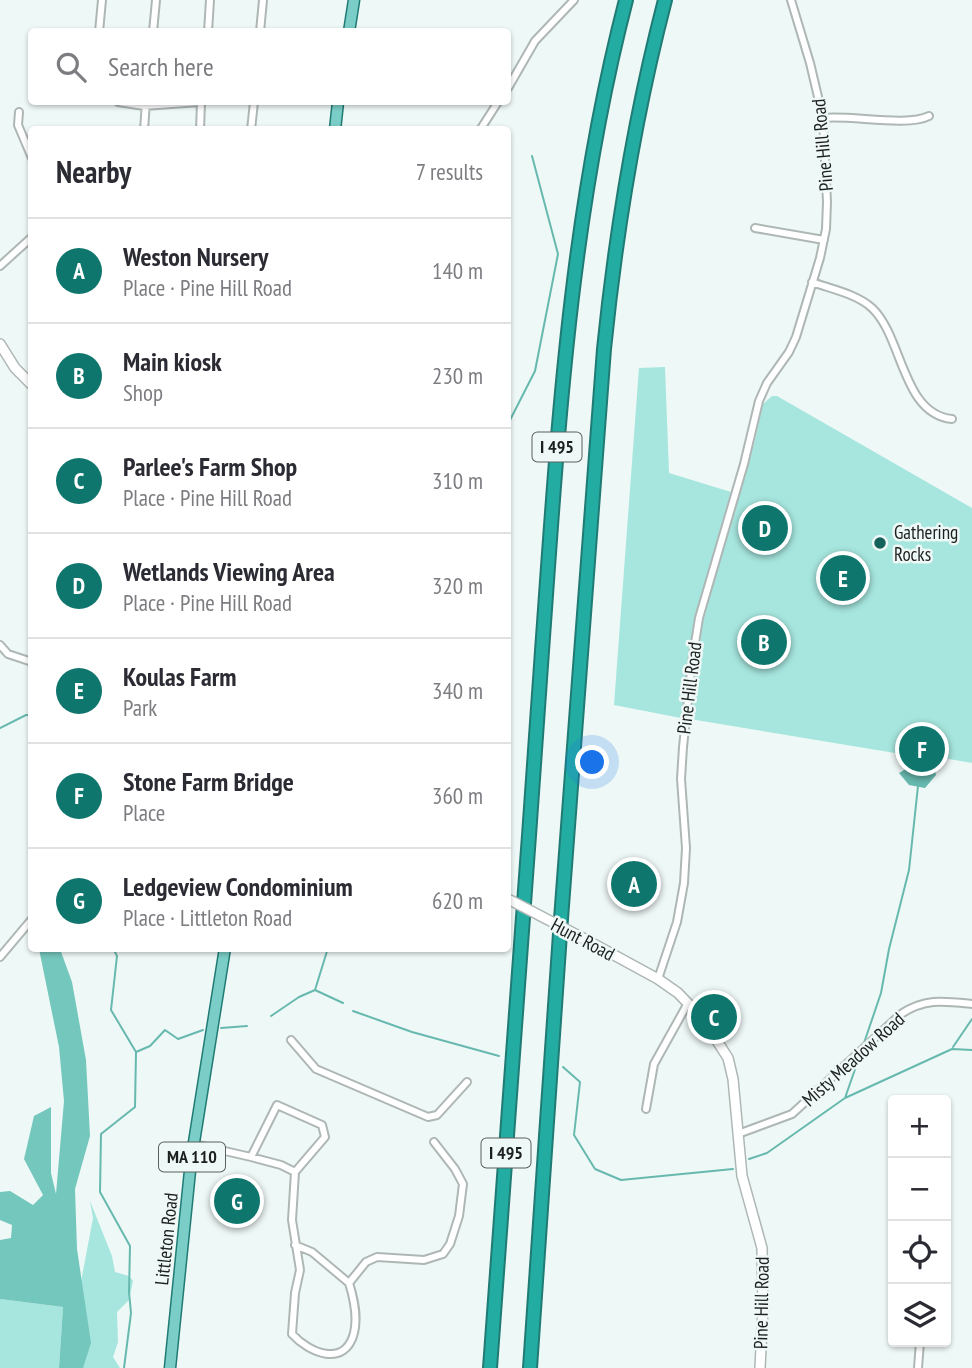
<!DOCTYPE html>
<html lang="en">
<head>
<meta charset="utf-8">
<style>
	:root { --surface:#fff; --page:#f2f2f3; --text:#2b2b33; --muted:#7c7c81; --line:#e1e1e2; --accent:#0f766e }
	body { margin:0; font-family:"PT Sans Narrow",sans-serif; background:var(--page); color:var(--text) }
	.controls { position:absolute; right:21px; bottom:21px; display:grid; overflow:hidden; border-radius:7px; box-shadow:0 2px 5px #0004 }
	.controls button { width:63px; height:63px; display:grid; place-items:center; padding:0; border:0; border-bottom:2px solid var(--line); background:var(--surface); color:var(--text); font:35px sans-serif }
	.you { position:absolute; left:593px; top:763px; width:24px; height:24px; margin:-18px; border:5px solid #fff; border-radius:50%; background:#1a73e8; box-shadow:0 0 0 10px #1a73e833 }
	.badge { display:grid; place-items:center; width:46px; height:46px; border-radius:50%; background:var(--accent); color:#fff; font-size:23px; font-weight:700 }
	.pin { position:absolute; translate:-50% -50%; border:4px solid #fff; box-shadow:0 2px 7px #0006 }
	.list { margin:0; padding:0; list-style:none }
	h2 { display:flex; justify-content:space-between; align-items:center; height:91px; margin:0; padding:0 28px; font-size:30px }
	h2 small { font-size:23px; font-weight:400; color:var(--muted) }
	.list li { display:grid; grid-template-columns:46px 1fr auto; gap:21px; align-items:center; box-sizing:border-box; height:105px; padding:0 28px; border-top:2px solid var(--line) }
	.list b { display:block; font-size:26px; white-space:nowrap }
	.list p { margin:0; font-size:23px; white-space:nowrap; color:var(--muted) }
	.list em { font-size:23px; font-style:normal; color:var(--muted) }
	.icon { flex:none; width:38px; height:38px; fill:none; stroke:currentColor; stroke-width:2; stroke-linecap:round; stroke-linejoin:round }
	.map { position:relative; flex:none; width:972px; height:1368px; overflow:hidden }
	.search { position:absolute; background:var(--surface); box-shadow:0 2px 5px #0004; left:28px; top:28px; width:483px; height:77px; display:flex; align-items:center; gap:18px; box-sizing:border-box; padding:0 24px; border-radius:7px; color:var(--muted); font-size:26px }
	.panel { position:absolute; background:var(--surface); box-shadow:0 2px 5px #0004; left:28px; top:126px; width:483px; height:826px; border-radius:7px }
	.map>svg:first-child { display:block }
	.green { fill:#a6e6de }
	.forest { fill:#74c7bd }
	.water { fill:#67b9af }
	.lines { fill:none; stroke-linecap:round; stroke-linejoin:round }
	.stream { stroke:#67b9af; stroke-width:2 }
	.street-casing { stroke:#aeb7b6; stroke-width:10 }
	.secondary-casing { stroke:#aeb7b6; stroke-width:12 }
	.primary-casing { stroke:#207b74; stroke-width:13 }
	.highway-casing { stroke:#207b74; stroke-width:16 }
	.street { stroke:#fff; stroke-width:6 }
	.secondary { stroke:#fff; stroke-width:9 }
	.primary { stroke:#7bcec7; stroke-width:10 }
	.highway { stroke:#23ada2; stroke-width:12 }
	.secondary-bridge-casing { stroke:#aeb7b6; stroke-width:12; stroke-linecap:butt }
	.secondary-bridge { stroke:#fff; stroke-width:9 }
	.poi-dot { fill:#15625c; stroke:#eef8f6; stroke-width:2.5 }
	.labels { text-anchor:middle; stroke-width:5; stroke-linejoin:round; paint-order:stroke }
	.shield { fill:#eef8f6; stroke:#5a605f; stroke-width:2 }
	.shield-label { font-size:18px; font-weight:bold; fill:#1b1f1e }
	.street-label { font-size:19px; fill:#1b1f1e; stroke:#eef8f6 }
	.poi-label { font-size:19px; fill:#1b1f1e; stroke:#eef8f6; text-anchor:start }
</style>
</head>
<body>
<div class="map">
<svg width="972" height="1368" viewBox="0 0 972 1368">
	<rect width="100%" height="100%" fill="#eef8f6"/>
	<!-- green -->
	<path class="green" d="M665,367L669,473L731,492L693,626L681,718L614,705L639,368Z
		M772,396H777L972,508V763L920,754L919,757L690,719L702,626L727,531L754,444L763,404Z
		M90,1201L112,1256L115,1272L129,1276L133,1281L129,1300L117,1312L118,1342L113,1357L120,1368H71L74,1319L93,1218Z
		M0,1299L63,1307L59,1368H0Z"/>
	<!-- forest -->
	<path class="forest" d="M39,949H60L72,982L86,1060L90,1136L75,1189L77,1249L91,1343L83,1368H59L63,1307L0,1299V1240L11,1238L12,1225L0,1220V1192L10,1191L33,1205L43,1195L24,1159L34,1116L51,1107V1173L56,1194L64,1101L59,1047Z"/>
	<!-- water -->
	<path class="water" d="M909,767H934L936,775L925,788L909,785L899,773Z"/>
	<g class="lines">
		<!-- stream -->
		<path class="stream" d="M508,424L535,371L558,254L532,156
			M0,728L26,715H32
			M113,948L117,956L111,1010L136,1052L135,1107L101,1134L100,1192L130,1246L129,1292L131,1313L124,1368
			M315,990L328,948
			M353,1011L412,1032L499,1056
			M271,1016L299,997L315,990L343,1003
			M221,1028L247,1026
			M864,1043L881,993L889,949L909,870L918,786
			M953,1047L972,1019
			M136,1052L150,1046L165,1030L178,1039L203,1030
			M563,1067L580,1082L574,1135L595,1169L621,1180L733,1169
			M845,1098L860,1055
			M749,1159L767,1153L845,1098L952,1049L972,1050"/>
		<!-- street casing -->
		<g class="street-casing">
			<path id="street" d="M99,32L102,0
				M153,32L156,0
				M208,32L210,0
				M260,32L263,0
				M508,88L535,41L574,0
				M118,102L144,106L200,102
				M19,112L18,125L32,158
				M823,118C852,115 907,127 929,116
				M144,130L146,102
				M200,130L201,102
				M251,130L254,102
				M480,130L498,102
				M755,228L824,240
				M0,266L32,237
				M812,282C831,289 857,294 872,308C903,337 902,414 952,419
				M0,645L8,654L32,662
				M0,957L32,919
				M658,979L677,922L684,883L686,848L681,779L683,747L692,662L699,618L744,464L759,401L767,383L789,352L796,337L820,258L826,229L827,202L823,118L810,63L791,0
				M291,1040L316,1069L428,1117L437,1115L467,1082
				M646,1109L654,1064L688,1003
				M738,1134L792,1114L901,1014C925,998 944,1001 972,1004
				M194,1144L251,1157L277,1105L322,1125L325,1137L295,1172L281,1165L251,1157
				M295,1172L292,1220L300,1270L295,1293L292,1334C309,1353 345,1368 354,1333C358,1316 354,1299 349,1283L366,1262L377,1257L424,1260L443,1254L450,1244L459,1216L463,1184L455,1169L434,1142
				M295,1245L312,1252L349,1283
				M918,1368L920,1342"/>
		</g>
		<!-- secondary casing -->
		<g class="secondary-casing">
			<path id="secondary" d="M0,344L15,368L32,385
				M581,937L658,979L678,993L703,1019L728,1058L733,1079L742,1176L762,1248L763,1308L760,1368"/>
		</g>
		<!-- primary casing -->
		<g class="primary-casing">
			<path id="primary" d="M349,32L354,0
				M335,130L338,102
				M170,1368L191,1161L225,948"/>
		</g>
		<!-- highway casing -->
		<g class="highway-casing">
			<path id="highway" d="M490,1368C509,1129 525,890 542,651C558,429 570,216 626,0
				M530,1368L561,919L604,349C616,231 635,115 665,0"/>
		</g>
		<!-- street -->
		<use href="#street" class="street"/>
		<!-- secondary -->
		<use href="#secondary" class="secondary"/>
		<!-- primary -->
		<use href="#primary" class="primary"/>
		<!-- highway -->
		<use href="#highway" class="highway"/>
		<!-- secondary-bridge casing -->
		<g class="secondary-bridge-casing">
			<path id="secondary-bridge" d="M508,899L581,937"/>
		</g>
		<!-- secondary-bridge -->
		<use href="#secondary-bridge" class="secondary-bridge"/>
	</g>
	<!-- markers -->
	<circle class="poi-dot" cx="880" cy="543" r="7"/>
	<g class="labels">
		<!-- shield labels -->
		<g class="shield">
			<rect x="532.5" y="432.5" width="49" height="29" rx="5"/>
			<rect x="481.5" y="1138.5" width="49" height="29" rx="5"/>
			<rect x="159" y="1142.5" width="66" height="29" rx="5"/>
		</g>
		<g class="shield-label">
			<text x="557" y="453">I 495</text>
			<text x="506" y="1159">I 495</text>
			<text x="192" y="1163">MA 110</text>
		</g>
		<!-- street labels -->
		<g class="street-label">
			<text transform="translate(822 145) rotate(-95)" y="7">Pine Hill Road</text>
			<text transform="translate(689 688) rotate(-83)" y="7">Pine Hill Road</text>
			<text transform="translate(583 939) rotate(28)" y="7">Hunt Road</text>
			<text transform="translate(853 1059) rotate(-42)" y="7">Misty Meadow Road</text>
			<text transform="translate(166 1239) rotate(-84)" y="7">Littleton Road</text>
			<text transform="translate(761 1303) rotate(-89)" y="7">Pine Hill Road</text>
		</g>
		<!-- poi labels -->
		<g class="poi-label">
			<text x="894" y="539">Gathering<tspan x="894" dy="22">Rocks</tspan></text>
		</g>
	</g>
</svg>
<div class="controls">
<button>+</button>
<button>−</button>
<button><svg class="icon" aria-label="locate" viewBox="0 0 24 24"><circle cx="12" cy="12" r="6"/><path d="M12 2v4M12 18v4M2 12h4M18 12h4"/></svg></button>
<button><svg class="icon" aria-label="layers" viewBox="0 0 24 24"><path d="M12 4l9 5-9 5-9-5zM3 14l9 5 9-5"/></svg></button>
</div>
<div class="you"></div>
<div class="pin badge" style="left:634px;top:884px">A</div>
<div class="pin badge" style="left:764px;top:642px">B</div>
<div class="pin badge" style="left:714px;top:1017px">C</div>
<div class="pin badge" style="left:765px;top:528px">D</div>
<div class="pin badge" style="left:843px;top:578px">E</div>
<div class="pin badge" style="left:922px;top:749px">F</div>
<div class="pin badge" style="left:237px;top:1201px">G</div>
<div class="search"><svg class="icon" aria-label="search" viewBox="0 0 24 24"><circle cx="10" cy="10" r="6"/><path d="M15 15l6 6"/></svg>Search here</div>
<section class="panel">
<h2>Nearby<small>7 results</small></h2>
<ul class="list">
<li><span class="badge">A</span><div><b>Weston Nursery</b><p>Place · Pine Hill Road</p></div><em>140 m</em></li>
<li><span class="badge">B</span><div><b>Main kiosk</b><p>Shop</p></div><em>230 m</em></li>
<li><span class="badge">C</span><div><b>Parlee's Farm Shop</b><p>Place · Pine Hill Road</p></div><em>310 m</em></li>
<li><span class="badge">D</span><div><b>Wetlands Viewing Area</b><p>Place · Pine Hill Road</p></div><em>320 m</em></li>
<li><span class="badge">E</span><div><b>Koulas Farm</b><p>Park</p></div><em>340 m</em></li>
<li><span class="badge">F</span><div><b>Stone Farm Bridge</b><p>Place</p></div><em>360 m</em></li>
<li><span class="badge">G</span><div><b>Ledgeview Condominium</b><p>Place · Littleton Road</p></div><em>620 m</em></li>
</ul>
</section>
</div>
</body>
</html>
